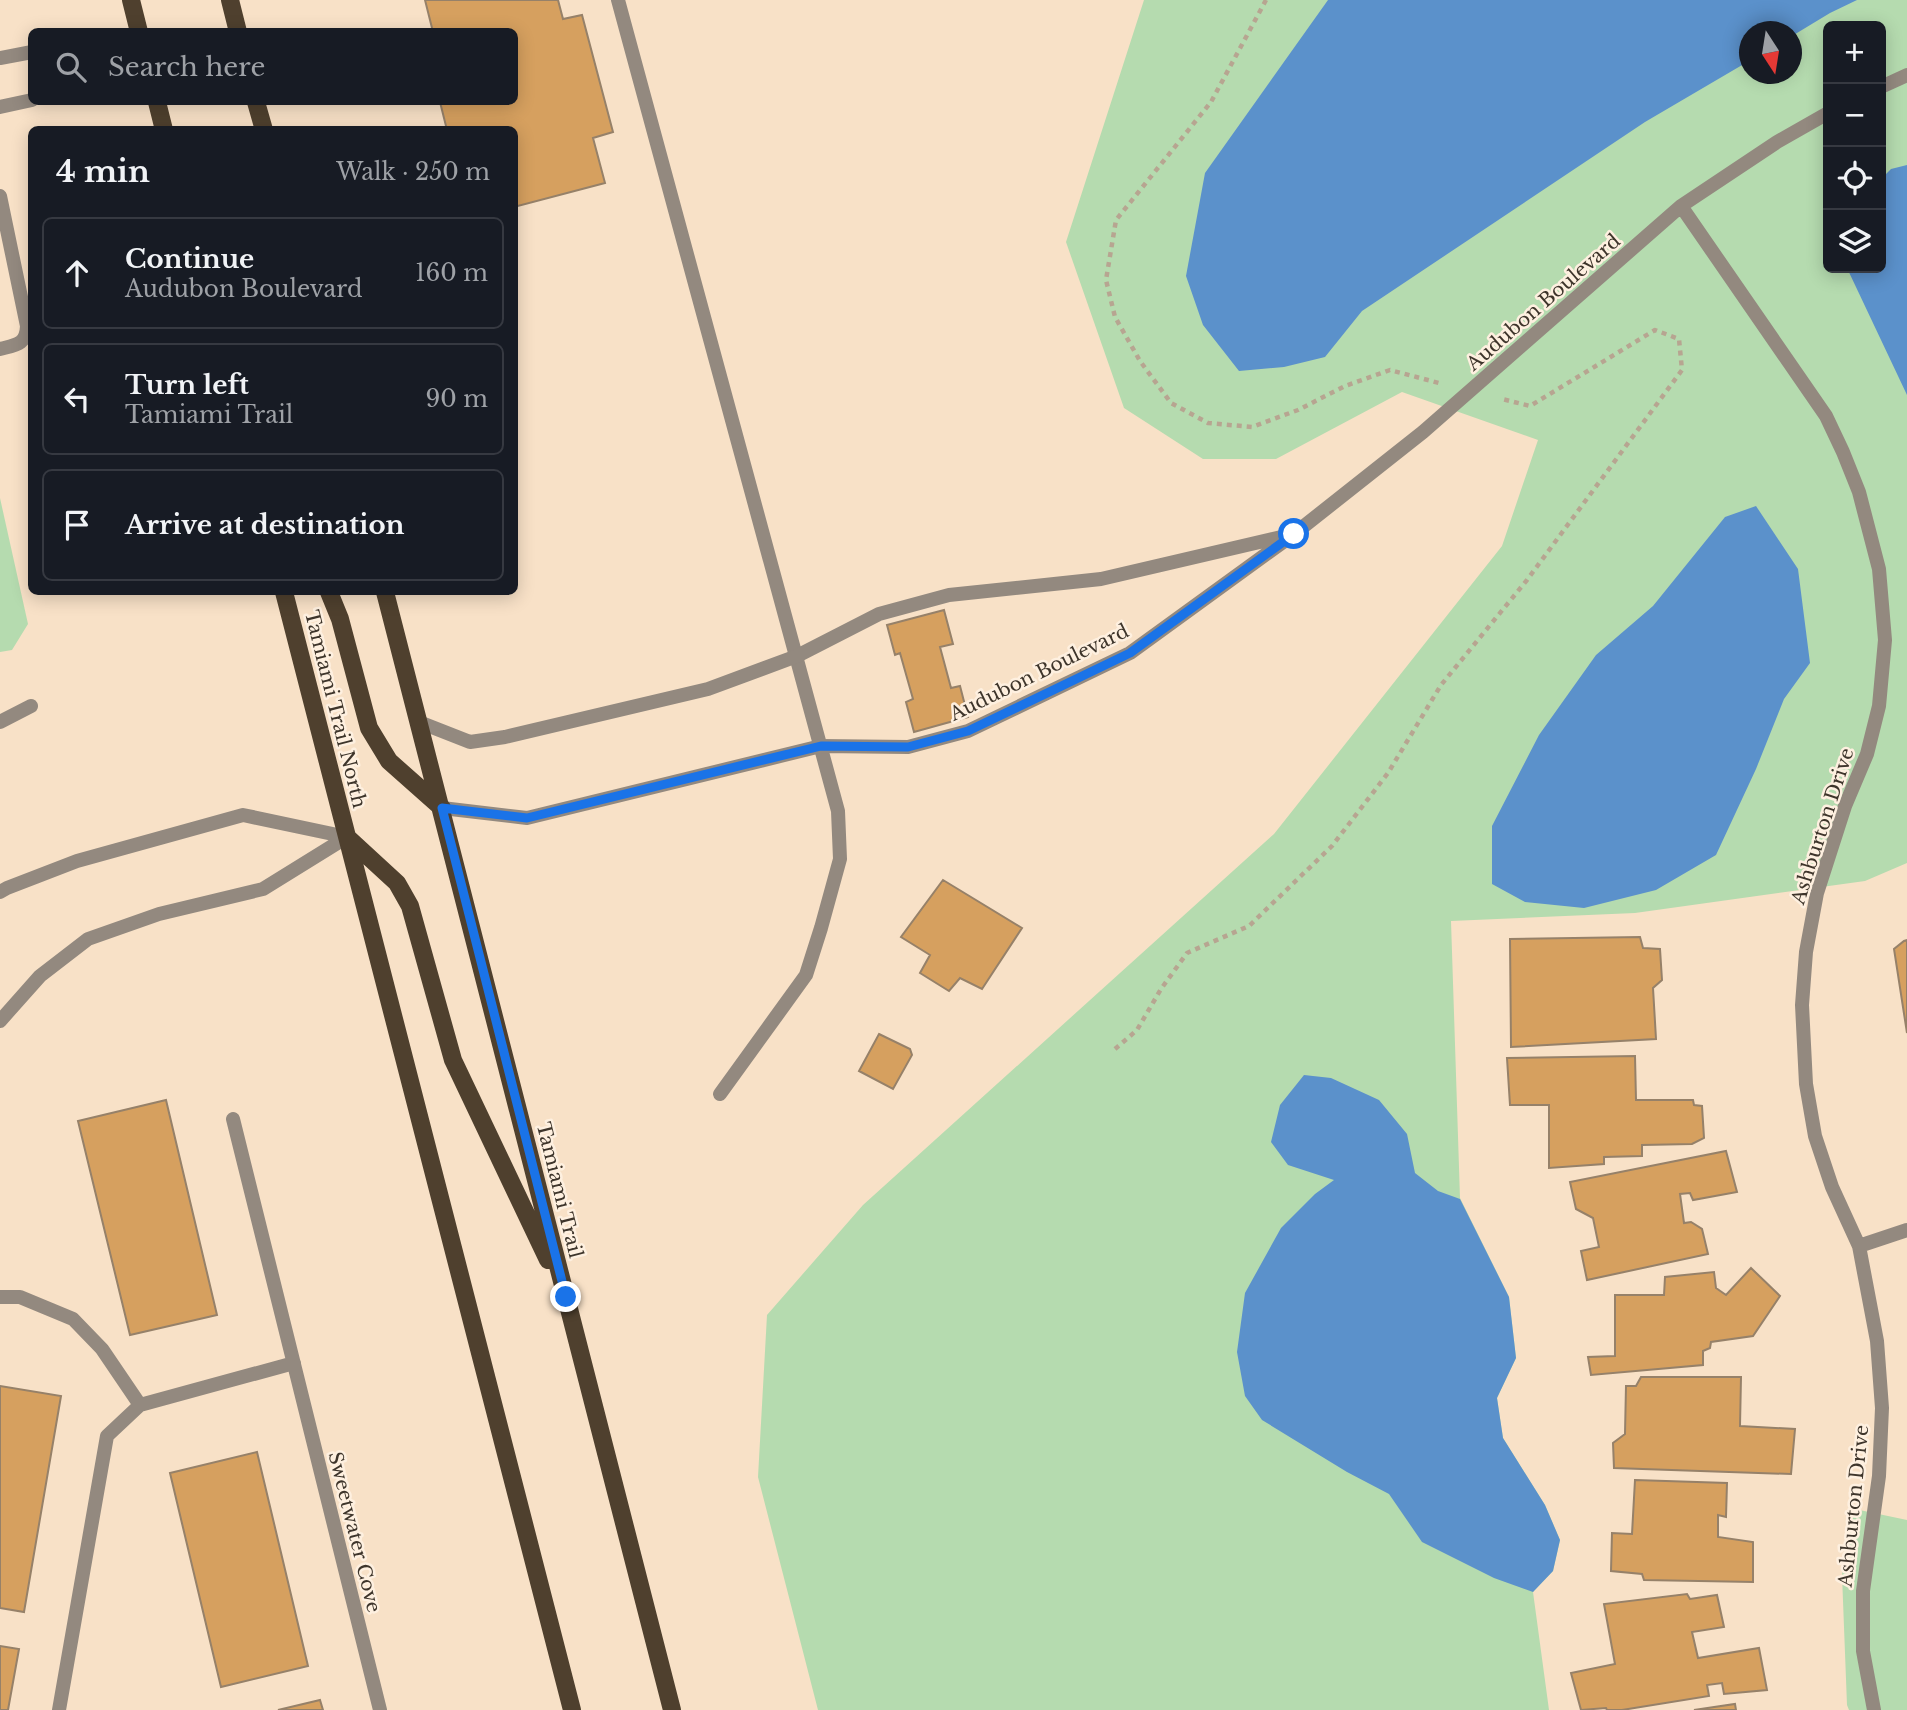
<!DOCTYPE html>
<html lang="en">
<head>
<meta charset="utf-8">
<style>
	:root { --surface:#171b24; --page:#20242c; --text:#f1f3f6; --muted:#9ea1a6; --line:#363941 }
	body { margin:0; font-family:"Libre Baskerville",serif; background:var(--page); color:var(--text) }
	.controls { position:absolute; right:21px; top:21px; display:grid; overflow:hidden; border-radius:10px; box-shadow:0 4px 18px #0003 }
	.controls button { width:63px; height:63px; display:grid; place-items:center; padding:0; border:0; border-bottom:2px solid var(--line); background:var(--surface); color:var(--text); font:35px sans-serif }
	.compass { position:absolute; left:1739px; top:21px; width:63px; height:63px; border-radius:50%; background:var(--surface); box-shadow:0 4px 18px #0003; rotate:168deg }
	.stop { position:absolute; width:21px; height:21px; margin:-16px; border:5px solid #1a73e8; border-radius:50%; background:#fff }
	.stop.end { background:#1a73e8; border-color:#fff; box-shadow:0 2px 7px #0008 }
	.list { margin:0; padding:0; list-style:none }
	h2 { display:flex; justify-content:space-between; align-items:center; height:91px; margin:0; padding:0 28px; font-size:30px }
	h2 small { font-size:23px; font-weight:400; color:var(--muted) }
	.list li { display:grid; grid-template-columns:46px 1fr auto; gap:21px; align-items:center; box-sizing:border-box; height:112px; margin:0 14px 14px; padding:0 14px; border:2px solid var(--line); border-radius:10px }
	.list b { display:block; font-size:26px; white-space:nowrap }
	.list p { margin:0; font-size:23px; white-space:nowrap; color:var(--muted) }
	.list em { font-size:23px; font-style:normal; color:var(--muted) }
	.icon { flex:none; width:38px; height:38px; fill:none; stroke:currentColor; stroke-width:2; stroke-linecap:round; stroke-linejoin:round }
	.map { position:relative; flex:none; width:1907px; height:1710px; overflow:hidden }
	.search { position:absolute; background:var(--surface); box-shadow:0 4px 18px #0003; left:28px; top:28px; width:490px; height:77px; display:flex; align-items:center; gap:18px; box-sizing:border-box; padding:0 24px; border-radius:10px; color:var(--muted); font-size:26px }
	.panel { position:absolute; background:var(--surface); box-shadow:0 4px 18px #0003; left:28px; top:126px; width:490px; height:469px; border-radius:10px }
	.map>svg:first-child { display:block }
	.green { fill:#b5dbaf; fill-rule:evenodd }
	.water { fill:#5b91cb }
	.building { fill:#d6a05f; stroke:#968169; stroke-width:2 }
	.lines { fill:none; stroke-linecap:round; stroke-linejoin:round }
	.path { stroke:#b7a591; stroke-width:4.5; stroke-dasharray:5 5; stroke-linecap:butt }
	.service { stroke:#93897f; stroke-width:14 }
	.minor { stroke:#93897f; stroke-width:14 }
	.primary { stroke:#4f402e; stroke-width:18 }
	.route { stroke:#1a73e8; stroke-width:9 }
	.labels { text-anchor:middle; stroke-width:5; stroke-linejoin:round; paint-order:stroke }
	.street-label { font-size:19px; fill:#3e352b; stroke:#fef0e0 }
</style>
</head>
<body>
<div class="map">
<svg width="1907" height="1710" viewBox="0 0 1907 1710">
	<rect width="100%" height="100%" fill="#f8e1c7"/>
	<!-- green -->
	<path class="green" d="M1144,0H1907V863L1865,881L1635,913L1451,921L1460,1198L1509,1297L1516,1358L1497,1398L1503,1438L1545,1505L1560,1540L1553,1571L1533,1592L1549,1710H818L758,1477L767,1315L863,1205L1274,834L1502,546L1538,440L1402,392L1276,459H1203L1124,408L1066,242ZM1828,26H1881V268H1828ZM1750,32H1792V74H1750Z
		M0,498L28,624L12,650L0,652Z
		M1850,1508L1907,1520V1710H1849L1847,1705L1842,1575Z"/>
	<!-- water -->
	<path class="water" d="M1328,0H1857L1830,13L1792,36V32H1750L1749,61L1645,122L1362,311L1325,357L1284,367L1239,371L1203,325L1186,276L1205,173Z
		M1907,165V395L1847,268H1881V179L1891,169Z
		M1756,506L1798,569L1810,663L1784,699L1756,769L1716,855L1656,890L1584,908L1525,902L1492,884V826L1539,735L1596,655L1653,606L1725,517Z
		M1304,1075L1331,1078L1379,1100L1407,1134L1415,1173L1438,1191L1460,1199L1509,1297L1516,1358L1497,1398L1503,1438L1545,1505L1560,1540L1553,1571L1533,1592L1494,1578L1422,1542L1389,1494L1347,1472L1262,1420L1245,1396L1237,1352L1245,1293L1281,1228L1315,1194L1334,1180L1288,1165L1271,1142L1280,1105Z"/>
	<!-- building -->
	<path class="building" d="M425,0H558L563,19L582,15L613,132L593,138L605,183L514,207V130H447L440,102H514V32H433Z
		M944,610L953,644L940,647L951,688L960,686L968,717L914,732L906,702L913,699L900,653L895,655L887,625Z
		M943,880L1022,928L982,989L960,978L949,991L920,973L930,955L901,937Z
		M1640,937L1643,948L1660,949L1662,980L1653,988L1656,1039L1511,1047L1510,939Z
		M1907,940V1033L1894,949L1904,941Z
		M879,1034L910,1049L912,1055L893,1089L859,1071Z
		M1635,1056L1636,1100H1693L1694,1105L1702,1106L1704,1138L1692,1144L1642,1145V1156L1604,1157V1164L1549,1168V1105H1510L1507,1058Z
		M166,1100L217,1315L130,1335L78,1121Z
		M1726,1151L1737,1192L1693,1200L1690,1193L1680,1194L1684,1223L1691,1222L1702,1229L1708,1254L1587,1280L1581,1251L1599,1247L1593,1218L1576,1209L1570,1182Z
		M1751,1268L1780,1296L1753,1336L1711,1342L1710,1348L1703,1351V1365L1591,1375L1588,1357L1615,1356V1295H1664L1665,1277L1714,1272L1716,1288L1726,1295Z
		M1641,1377H1741L1740,1426L1795,1429L1791,1474L1614,1468L1613,1443L1625,1434L1626,1386H1636Z
		M0,1386L61,1396L24,1612L0,1608Z
		M257,1452L308,1666L221,1687L170,1473Z
		M1635,1480L1727,1483L1726,1517L1718,1515V1537L1753,1542V1582L1644,1580L1642,1574L1611,1571L1612,1533L1632,1534Z
		M1687,1594L1690,1599L1717,1595L1724,1627L1692,1632L1698,1658L1759,1648L1767,1690L1724,1694L1722,1683L1707,1685L1709,1696L1622,1710H1607L1606,1708L1581,1710L1571,1673L1615,1664L1604,1604Z
		M0,1646L19,1649L8,1710H0Z
		M320,1700L323,1710H278Z
		M1735,1704L1736,1710H1694Z"/>
	<g class="lines">
		<!-- path -->
		<path class="path" d="M1266,0L1211,102L1116,220L1106,280L1115,317L1140,361L1171,403L1208,423L1252,427L1298,410L1345,386L1390,370L1439,383
			M1115,1049L1137,1030L1161,989L1187,953L1249,926L1332,846L1388,773L1441,685L1527,580L1682,370L1679,339L1655,330L1530,406L1502,399"/>
		<!-- service -->
		<path class="service" d="M618,0L838,811L840,859L821,928L806,975L720,1094
			M0,58L32,52
			M0,107L32,100
			M0,196L27,326C26,345 16,345 0,349
			M0,722L31,706"/>
		<!-- minor -->
		<path class="minor" d="M1881,87L1907,75
			M1681,206L1826,416L1843,452L1859,492L1879,569L1885,640L1879,706L1867,754L1845,806L1817,893L1806,952L1802,1005L1806,1084L1815,1136L1832,1187L1859,1246L1877,1341L1882,1408L1879,1476L1863,1591V1651L1874,1710
			M1294,534L1423,432L1681,206L1777,142L1828,113
			M419,722L470,742L505,737L708,689L797,656L879,614L949,595L1101,579L1294,534L1130,653L968,731L908,747L821,746L527,818L442,808
			M0,892L7,888L77,861L243,815L347,837
			M0,1021L40,976L88,939L159,914L263,889L347,837
			M233,1119L380,1710
			M1859,1246L1907,1230
			M0,1297H20L73,1319L102,1349L140,1405
			M59,1710L107,1436L140,1405L294,1363"/>
		<!-- primary -->
		<path class="primary" d="M131,0L139,32
			M230,0L238,32
			M157,102L164,130
			M256,102L264,130
			M284,592L572,1710
			M329,592L340,619L369,728L389,761L442,808
			M385,592L672,1710
			M347,837L397,883L410,906L453,1060L548,1260"/>
	</g>
	<g class="lines">
		<!-- route -->
		<path class="route" d="M566,1297L442,808L527,818L821,746L908,747L968,731L1130,653L1294,534"/>
	</g>
	<g class="labels">
		<!-- street labels -->
		<g class="street-label">
			<text transform="translate(1543 302) rotate(-41)" y="7">Audubon Boulevard</text>
			<text transform="translate(1039 672) rotate(-26)" y="7">Audubon Boulevard</text>
			<text transform="translate(336 709) rotate(76)" y="7">Tamiami Trail North</text>
			<text transform="translate(1822 826) rotate(-72)" y="7">Ashburton Drive</text>
			<text transform="translate(560 1190) rotate(76)" y="7">Tamiami Trail</text>
			<text transform="translate(1853 1506) rotate(-84)" y="7">Ashburton Drive</text>
			<text transform="translate(355 1532) rotate(76)" y="7">Sweetwater Cove</text>
		</g>
	</g>
</svg>
<div class="controls">
<button>+</button>
<button>−</button>
<button><svg class="icon" aria-label="locate" viewBox="0 0 24 24"><circle cx="12" cy="12" r="6"/><path d="M12 2v4M12 18v4M2 12h4M18 12h4"/></svg></button>
<button><svg class="icon" aria-label="layers" viewBox="0 0 24 24"><path d="M12 4l9 5-9 5-9-5zM3 14l9 5 9-5"/></svg></button>
</div>
<svg class="compass" viewBox="-18 -18 36 36"><path d="M0-13l5 13h-10z" fill="#e53935"/><path d="M0 13l5-13h-10z" fill="#9ea1a6"/></svg>
<div class="stop" style="left:1294px;top:534px"></div>
<div class="stop end" style="left:566px;top:1297px"></div>
<div class="search"><svg class="icon" aria-label="search" viewBox="0 0 24 24"><circle cx="10" cy="10" r="6"/><path d="M15 15l6 6"/></svg>Search here</div>
<section class="panel">
<h2>4 min<small>Walk · 250 m</small></h2>
<ul class="list">
<li><svg class="icon" aria-label="ahead" viewBox="0 0 24 24"><path d="M12 20V5M6 11l6-6 6 6"/></svg><div><b>Continue</b><p>Audubon Boulevard</p></div><em>160 m</em></li>
<li><svg class="icon" aria-label="left" viewBox="0 0 24 24"><path d="M17 20v-9H6M10 6l-5 5 5 5"/></svg><div><b>Turn left</b><p>Tamiami Trail</p></div><em>90 m</em></li>
<li><svg class="icon" aria-label="arrive" viewBox="0 0 24 24"><path d="M6 21V4h12l-3 4 3 4H6"/></svg><div><b>Arrive at destination</b></div></li>
</ul>
</section>
</div>
</body>
</html>
